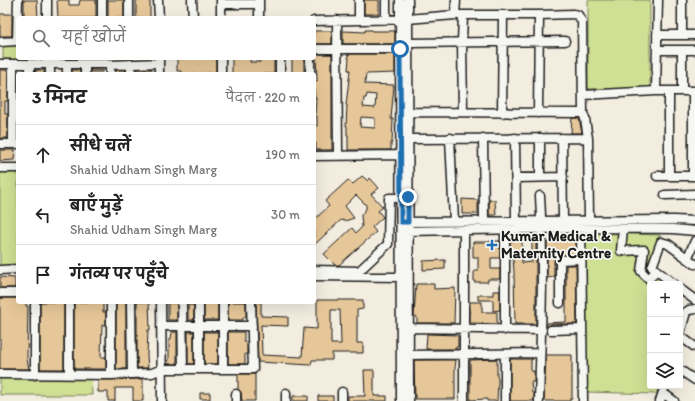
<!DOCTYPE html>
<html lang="hi">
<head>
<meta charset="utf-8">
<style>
	:root { --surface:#fff; --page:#f2f2f2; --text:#222; --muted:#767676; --line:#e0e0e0 }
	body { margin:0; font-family:Itim,"Playpen Sans Deva",sans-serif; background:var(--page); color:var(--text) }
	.controls { position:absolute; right:12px; bottom:12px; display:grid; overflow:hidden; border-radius:4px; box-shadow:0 4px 16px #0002 }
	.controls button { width:36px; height:36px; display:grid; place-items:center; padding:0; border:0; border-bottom:1px solid var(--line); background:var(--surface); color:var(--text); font:20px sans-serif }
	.stop { position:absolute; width:12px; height:12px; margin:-9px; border:3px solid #1f6fb2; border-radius:50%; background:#fff }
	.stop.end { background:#1f6fb2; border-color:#fff; box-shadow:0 1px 4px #0008 }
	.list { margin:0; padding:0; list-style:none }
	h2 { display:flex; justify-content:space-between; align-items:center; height:52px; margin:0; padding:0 16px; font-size:17px }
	h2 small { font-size:13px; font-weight:400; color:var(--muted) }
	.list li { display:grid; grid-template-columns:26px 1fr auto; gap:12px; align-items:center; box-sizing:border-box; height:60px; padding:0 16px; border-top:1px solid var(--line) }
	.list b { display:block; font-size:15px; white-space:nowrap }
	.list p { margin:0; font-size:13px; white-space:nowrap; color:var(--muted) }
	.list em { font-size:13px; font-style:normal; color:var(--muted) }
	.icon { flex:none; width:22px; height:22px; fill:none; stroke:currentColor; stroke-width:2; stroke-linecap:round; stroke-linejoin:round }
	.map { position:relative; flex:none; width:695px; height:401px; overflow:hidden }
	.search { position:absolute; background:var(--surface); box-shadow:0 4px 16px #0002; left:16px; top:16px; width:300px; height:44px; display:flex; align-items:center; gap:10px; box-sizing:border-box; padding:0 14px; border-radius:4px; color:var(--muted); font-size:15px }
	.panel { position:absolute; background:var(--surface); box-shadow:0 4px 16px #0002; left:16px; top:72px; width:300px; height:232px; border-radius:4px }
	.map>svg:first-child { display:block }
	.green { fill:#cfdf93; stroke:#767e58 }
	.building { fill:#e6c799; stroke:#1c1c1c; fill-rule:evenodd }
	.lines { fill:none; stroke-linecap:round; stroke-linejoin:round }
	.minor-casing { stroke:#1c1c1c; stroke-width:11 }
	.minor { stroke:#f6f6f2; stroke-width:8 }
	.route { stroke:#1f6fb2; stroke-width:5 }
	.poi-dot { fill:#1f6fb2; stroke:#f6f6f2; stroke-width:1.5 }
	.labels { text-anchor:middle; stroke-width:3.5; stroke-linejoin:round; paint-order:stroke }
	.poi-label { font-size:15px; font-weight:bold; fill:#1c1c1c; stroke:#f6f6f2; text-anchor:start }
</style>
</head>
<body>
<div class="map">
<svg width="695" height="401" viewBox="0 0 695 401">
	<rect width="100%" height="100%" fill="#f3ede0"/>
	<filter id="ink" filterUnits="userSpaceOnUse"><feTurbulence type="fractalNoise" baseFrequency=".025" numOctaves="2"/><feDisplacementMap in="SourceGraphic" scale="8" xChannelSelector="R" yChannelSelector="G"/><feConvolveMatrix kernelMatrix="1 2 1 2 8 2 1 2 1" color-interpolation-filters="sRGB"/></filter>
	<g filter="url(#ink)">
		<!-- green -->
		<path class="green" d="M588,0H650V89H588Z
			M3,43H18V58H109V63H3Z
			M18,171V266H0V172Z
			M584,233L660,235L645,269L664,284H650V386H659L656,394L586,392Z
			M91,372L92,395H0V375Z"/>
		<!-- building -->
		<path class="building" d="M24,0H37L38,18H24Z
			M57,0H69V5H79L80,0H96V18H58Z
			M108,0H124V18H108Z
			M136,0H150V18H136Z
			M364,0H379V14H364Z
			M0,14H12V36H0Z
			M365,30H372V31H395V44H343V31L365,32Z
			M314,31H332V44H314Z
			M316,54H332V150H316V143H314V126H317V116H315L316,98H315L314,90V81H317Z
			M348,54H395V73L366,74L365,84L394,85L391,119H393L392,143H391V150H348V135H347V126H346L347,105H346L350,70H348L349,58H348ZM367,94L376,95L375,108L363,107L364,98H366ZM361,117L375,118V128L360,127Z
			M177,58H216V73L181,74V71H177Z
			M232,58H251L250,62H260V58H274V74H232Z
			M292,58H304V74H292Z
			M136,69H151V74H136Z
			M0,70H8V101H5V114H8V138H0Z
			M36,70H44V74H36Z
			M72,70H80V74H72Z
			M90,70H102V72H90Z
			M116,70H126V74H116Z
			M572,118H579L582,133H571Z
			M0,150H15L14,160L0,161Z
			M362,176L368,181L370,178L379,188L371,194L383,207L378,211L383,217L372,227L376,232L339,265H335L324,254L352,228L356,233L362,227L361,215L366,209V205L356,195L345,206L354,218L345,221L341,220L314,245V220L329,206L325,201L348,180L353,184Z
			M462,199L478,200V214H462Z
			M489,200H495L496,215H489Z
			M532,238H536V324H515L514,272L513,258H510V241L522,240V263L532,262Z
			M556,240H576V254L557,256L554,260V277L547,278V242H557Z
			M490,241H500V258H491V269H500V279H488V282H474V271H478V257H473V242H490Z
			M445,260V269L423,270V261Z
			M566,265H576L577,324H551L547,327V323L566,322Z
			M0,277L15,278V288H0Z
			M416,284H434V289L455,288L454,323H417V317H414Z
			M493,291H500V310L493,311V300H478V295H493Z
			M0,298H18V302H26V306H28L27,359L29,369H0Z
			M317,300H363V309L357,310V343H363V353H332V360H312L311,365L258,362L256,302H261V316L288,317V326L261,325L262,355L302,357L304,328L317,329ZM331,310H340L341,344H331Z
			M40,302H64V369H40Z
			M74,302H103V312H106V325H102L101,357H106V369H74Z
			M116,302H126V369H116Z
			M137,302H149L150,330H148L147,356L148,368H137Z
			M204,302H218V320H204Z
			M228,302H246V317H243V320H228Z
			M470,302H482V312H497V324L470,323Z
			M168,303H177V320H168Z
			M188,305H194V320H188Z
			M172,332H177V364H167V361H169V339H171Z
			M188,332H194V364H188Z
			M204,332H218V364H204Z
			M228,332H244V342H247V354H245V364H228Z
			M427,334L458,335V347H456V349H426Z
			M546,355H572V399H570V401H544Z
			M497,359V377H498V382L497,401H487V399L470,400V360Z
			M510,359H533L531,360V371H534V382H531L532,393H534V401H510Z
			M414,360H456L455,368V399H415Z
			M364,370H374V396H387V401H348V396H365Z
			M238,374H255V401H242L241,392L238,389Z
			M143,379V401H133V388H115V401H108V392H98V380Z
			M200,393H210V399H200Z
			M293,396H308V401H293Z
			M318,396H333V401H318Z"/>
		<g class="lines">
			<!-- minor casing -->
			<g class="minor-casing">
				<path id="minor" d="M102,0V18
					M158,0L159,18
					M192,0L193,18
					M221,0V18
					M359,0V20
					M386,0V19
					M400,0L401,401
					M408,0L409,401
					M658,0L656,91H695
					M682,0V35
					M221,4H259
					M455,15L456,0
					M47,18V0
					M129,18V0
					M259,18V0
					M337,20L338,155
					M314,21L408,19L455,15H539L573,14L578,15L582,22L583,113L585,119L588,138
					M657,35H695
					M17,41L18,0
					M0,42L18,41
					M408,43L565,41
					M314,49H400
					M657,50H695
					M682,50V91
					M221,58V74
					M310,58V74
					M159,59V74
					M0,64H107L110,65L159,63
					M13,64V144
					M30,64V74
					M50,64V74
					M67,64V74
					M85,64V74
					M110,65V74
					M131,74V64
					M280,74V58
					M669,91V176
					M693,91V176
					M583,95L656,91
					M408,112L583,113
					M463,112L462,42L463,16
					M502,113L503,15
					M538,113L539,15
					M450,138L454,221
					M483,138L484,221
					M515,138L516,221
					M540,138V177
					M562,138L563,220
					M408,139L588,138L589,220
					M0,144H17
					M314,156L401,155
					M0,168H18
					M657,176H695
					M516,178L563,177
					M665,195L695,194
					M404,222L674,220L695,221
					M623,228L621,251L644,250L641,271L649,279L656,271
					M581,229L583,401
					M505,230V330
					M404,231L602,228L673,229L695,231
					M687,259L695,241
					M0,270L18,269
					M314,270L359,271L388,244L389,198H401
					M314,276L401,277
					M674,284L652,267L661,242L668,244L695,264
					M680,289L695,300
					M0,293H18
					M131,302L132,374
					M161,302L162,401
					M182,302L183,369
					M199,302V369
					M223,302V369
					M560,303V260L581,259
					M161,326H252
					M409,328L542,330
					M551,330L582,329
					M680,334L686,312L689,310L695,309
					M680,336L695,347
					M505,354V401
					M409,355L540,353
					M680,370L695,380
					M0,374L111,375L152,373L162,369H253L251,302
					M69,374V302
					M35,375V302
					M111,375V302
					M342,392V401
					M663,393L674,401
					M236,401V394
					M286,401V393
					M464,401V230
					M539,401C541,332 544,264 540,196
					M660,401L665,386"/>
			</g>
			<!-- minor -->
			<use href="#minor" class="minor"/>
		</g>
	</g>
	<g class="lines" filter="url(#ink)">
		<!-- route -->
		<path class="route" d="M400,49L401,222H408V197"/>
	</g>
	<!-- markers -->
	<path class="poi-dot" d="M490 239h4v4h4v4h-4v4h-4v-4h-4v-4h4z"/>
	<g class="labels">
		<!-- poi labels -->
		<g class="poi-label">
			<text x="501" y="241">Kumar Medical &amp;<tspan x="501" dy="17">Maternity Centre</tspan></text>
		</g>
	</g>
</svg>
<div class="controls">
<button>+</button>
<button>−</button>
<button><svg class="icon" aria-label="layers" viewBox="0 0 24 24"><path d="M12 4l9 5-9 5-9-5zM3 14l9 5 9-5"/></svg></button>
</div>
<div class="stop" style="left:400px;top:49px"></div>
<div class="stop end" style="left:408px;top:197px"></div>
<div class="search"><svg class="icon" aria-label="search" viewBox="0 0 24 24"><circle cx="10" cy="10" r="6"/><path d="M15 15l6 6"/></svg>यहाँ खोजें</div>
<section class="panel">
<h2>3 मिनट<small>पैदल · 220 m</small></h2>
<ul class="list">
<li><svg class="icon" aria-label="ahead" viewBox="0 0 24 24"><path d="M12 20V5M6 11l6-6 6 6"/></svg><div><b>सीधे चलें</b><p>Shahid Udham Singh Marg</p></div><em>190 m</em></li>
<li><svg class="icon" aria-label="left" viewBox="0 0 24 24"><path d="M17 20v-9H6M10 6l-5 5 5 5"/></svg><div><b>बाएँ मुड़ें</b><p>Shahid Udham Singh Marg</p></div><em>30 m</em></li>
<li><svg class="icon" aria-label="arrive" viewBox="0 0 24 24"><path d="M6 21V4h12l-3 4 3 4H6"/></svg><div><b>गंतव्य पर पहुँचे</b></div></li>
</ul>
</section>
</div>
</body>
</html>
